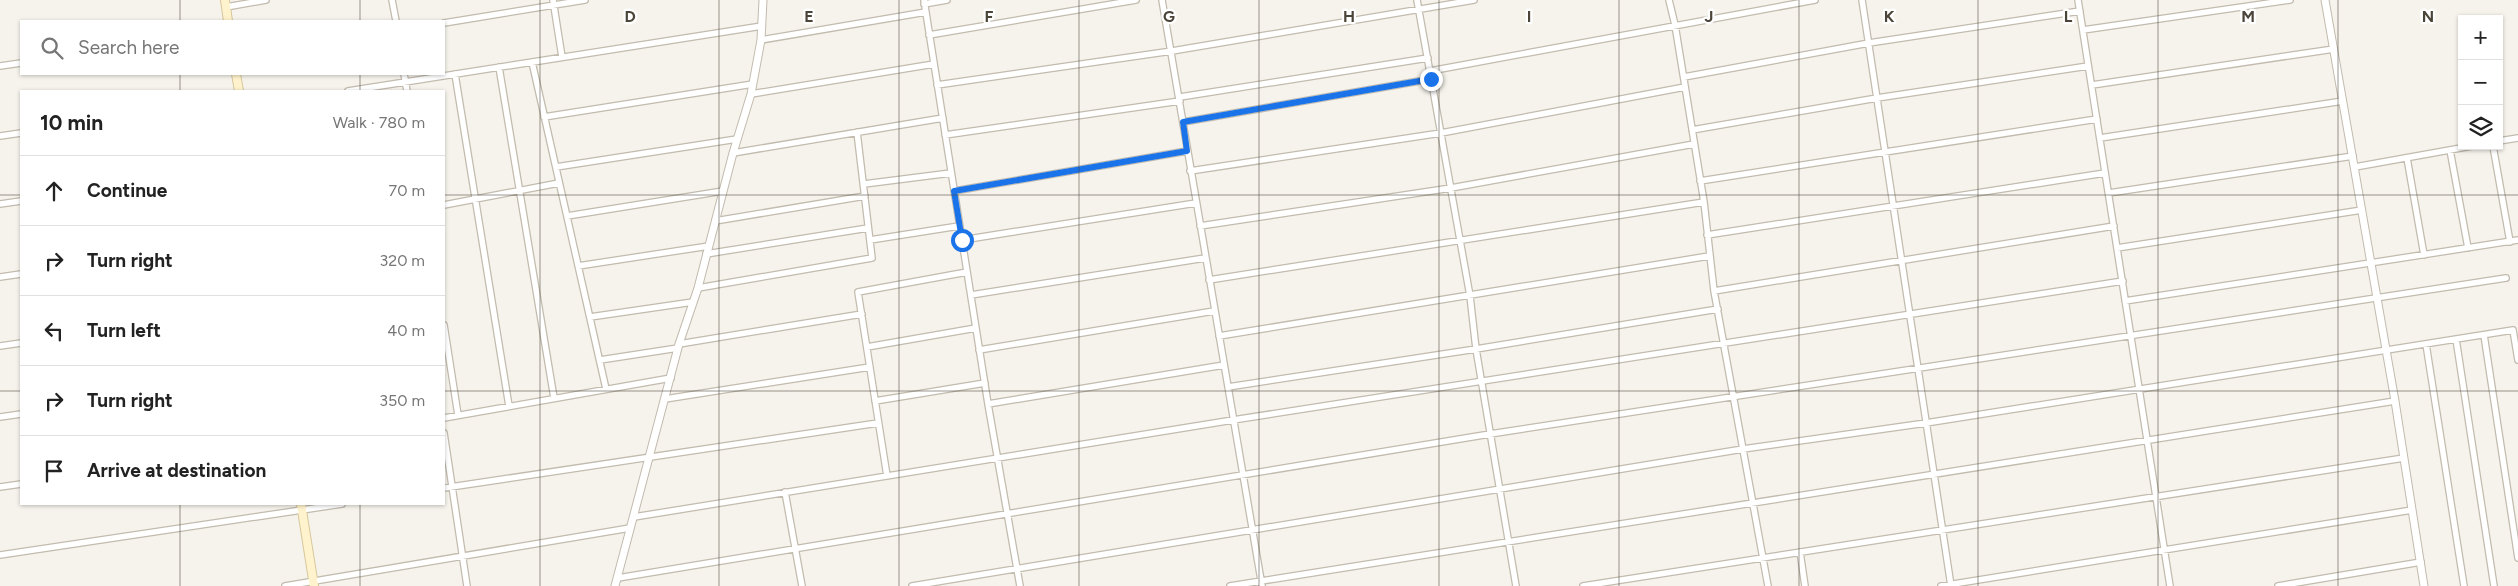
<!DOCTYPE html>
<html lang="en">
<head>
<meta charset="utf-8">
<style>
	:root { --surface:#fff; --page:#f2f2f2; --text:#222; --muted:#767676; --line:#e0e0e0 }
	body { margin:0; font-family:Figtree,sans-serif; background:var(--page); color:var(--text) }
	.controls { position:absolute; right:15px; top:15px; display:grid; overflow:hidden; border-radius:0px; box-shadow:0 1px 4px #0004 }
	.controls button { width:45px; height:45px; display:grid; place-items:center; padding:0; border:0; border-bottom:1px solid var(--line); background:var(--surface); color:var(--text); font:25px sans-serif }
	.stop { position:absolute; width:15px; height:15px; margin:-11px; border:4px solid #1a73e8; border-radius:50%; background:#fff }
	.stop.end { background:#1a73e8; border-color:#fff; box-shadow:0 1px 5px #0008 }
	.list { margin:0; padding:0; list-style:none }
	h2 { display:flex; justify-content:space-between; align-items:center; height:65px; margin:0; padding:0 20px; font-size:21px }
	h2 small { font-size:16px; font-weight:400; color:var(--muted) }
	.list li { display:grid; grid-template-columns:32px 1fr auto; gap:15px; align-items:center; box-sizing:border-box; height:70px; padding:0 20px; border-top:1px solid var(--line) }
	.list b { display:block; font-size:19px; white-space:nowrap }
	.list em { font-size:16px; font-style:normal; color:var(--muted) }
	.icon { flex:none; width:28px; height:28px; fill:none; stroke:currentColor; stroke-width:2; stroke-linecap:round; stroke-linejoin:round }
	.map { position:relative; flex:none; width:2518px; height:586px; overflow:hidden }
	.search { position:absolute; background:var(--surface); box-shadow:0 1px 4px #0004; left:20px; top:20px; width:425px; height:55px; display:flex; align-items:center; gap:12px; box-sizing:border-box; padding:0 18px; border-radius:0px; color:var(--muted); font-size:19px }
	.panel { position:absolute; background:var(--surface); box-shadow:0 1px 4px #0004; left:20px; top:90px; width:425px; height:415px; border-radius:0px }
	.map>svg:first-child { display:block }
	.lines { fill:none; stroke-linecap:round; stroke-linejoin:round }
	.minor-casing { stroke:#c2bbae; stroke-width:8 }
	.tertiary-casing { stroke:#c2bbae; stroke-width:9 }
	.secondary-casing { stroke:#d6c79b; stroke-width:10 }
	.minor { stroke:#fff; stroke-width:5.5 }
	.tertiary { stroke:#fff; stroke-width:7 }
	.secondary { stroke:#fff3cd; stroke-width:8 }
	.route { stroke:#1a73e8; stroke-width:6 }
	.grid { fill:none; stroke:#4b4439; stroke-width:1; stroke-opacity:0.55 }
	.grid-label { font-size:16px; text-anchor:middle; font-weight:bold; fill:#4b4439; stroke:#fff; stroke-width:4.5; stroke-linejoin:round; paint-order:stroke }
</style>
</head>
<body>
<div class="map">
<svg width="2518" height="586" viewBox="0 0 2518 586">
	<rect width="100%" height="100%" fill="#f6f3ec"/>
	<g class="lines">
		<!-- minor casing -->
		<g class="minor-casing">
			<path id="minor" d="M392,0L396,21
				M553,0L562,57
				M924,0L988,404L1020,586
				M1162,0L1262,586
				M1417,0L1470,296L1476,349L1516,586
				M1669,0L1675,25L1704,202L1714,291L1768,586
				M1862,0L1951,586
				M2078,0L2170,586
				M924,4L947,0
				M226,7L266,0
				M444,23L585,0
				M2083,30L2290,0
				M929,35L1136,0
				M761,40L926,12
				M532,62L606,389
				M0,66L21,63
				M499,67L554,398
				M1430,71L1815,0
				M404,74L407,91
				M455,74L509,406
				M1684,77L1869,43L2080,11
				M937,85L1172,51L1474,0
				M2092,85L2334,49
				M348,91L762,26
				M751,94L934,64
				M1180,97L1428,58
				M544,117L753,84
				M1183,122L1431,79
				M1692,130L1877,98L2088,66
				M945,135L1180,101
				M0,136L21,133
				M2100,138L2343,101
				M2499,141L2518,138
				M2493,146L2510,242
				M2450,150L2468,248
				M733,153L943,118
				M2407,158L2424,255
				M556,167L737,139
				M2355,167L2472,146
				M1190,171L1441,133L1685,87
				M1700,181L2097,119
				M864,184L951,173
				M954,191L1187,151
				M2109,193L2353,156
				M0,204L21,201
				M444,205L559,183
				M567,216L723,191
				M715,221L865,196
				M1200,226L1451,188L1694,144
				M1707,235L2105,173
				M870,240L959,226
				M962,240L1196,203
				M2117,248L2362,210
				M706,254L868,228
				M578,266L709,246
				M0,277L21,274
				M1209,280L1704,202
				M698,288L872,258L857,132
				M1714,291L2114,226
				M971,295L1205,258
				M2125,301L2518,240
				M590,317L693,302
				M444,325L458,415
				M2484,335L2518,558
				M1219,336L1709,256
				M2456,339L2494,586
				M679,344L862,314
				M2426,344L2464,586
				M0,346L21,343
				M867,347L976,328
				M979,350L1214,311
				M600,360L678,348
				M1228,387L1476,349L1718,309
				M665,399L870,367
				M875,401L985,383
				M988,404L1224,365
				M0,417L21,414
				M444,418L671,378
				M444,433L467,586
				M887,476L858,292L967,272
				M0,487L21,484
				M444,488L878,423
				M785,492L802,586
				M634,517L1233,420L2123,281
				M1800,552L1805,586
				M0,555L342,504
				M618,578L1490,434L2506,278
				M285,586L630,528
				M912,586L1743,449L1926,423L2513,330L2518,360
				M1230,586L2395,401
				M1583,586L2404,458
				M1941,586L2412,510
				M2278,586L2421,562"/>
		</g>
		<!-- tertiary casing -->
		<g class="tertiary-casing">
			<path id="tertiary" d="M2325,0L2395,401L2424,586
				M615,586L679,344L698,288L733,153L751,94L761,40L763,0"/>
		</g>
		<!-- secondary casing -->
		<g class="secondary-casing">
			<path id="secondary" d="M225,0L228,21
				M236,74L239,91
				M301,504L314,586"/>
		</g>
		<!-- minor -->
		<use href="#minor" class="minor"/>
		<!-- tertiary -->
		<use href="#tertiary" class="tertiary"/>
		<!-- secondary -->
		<use href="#secondary" class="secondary"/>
	</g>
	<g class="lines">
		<!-- route -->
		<path class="route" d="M962,240L954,191L1187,151L1183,122L1431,79"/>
	</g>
	<!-- grid -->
	<path class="grid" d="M180,0V21M360,0V21M540,0V586M719,0V586M899,0V586M1079,0V586M1259,0V586M1439,0V586M1619,0V586M1799,0V586M1978,0V586M2158,0V586M2338,0V586M180,74V91M360,74V91M0,195H21M444,195H2518M0,391H21M444,391H2518M180,504V586M360,504V586"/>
	<g class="grid-label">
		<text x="630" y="22">D</text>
		<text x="809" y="22">E</text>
		<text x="989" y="22">F</text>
		<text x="1169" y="22">G</text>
		<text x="1349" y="22">H</text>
		<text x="1529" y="22">I</text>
		<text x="1709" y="22">J</text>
		<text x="1889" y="22">K</text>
		<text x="2068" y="22">L</text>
		<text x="2248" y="22">M</text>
		<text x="2428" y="22">N</text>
	</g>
</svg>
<div class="controls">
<button>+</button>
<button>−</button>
<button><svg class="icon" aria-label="layers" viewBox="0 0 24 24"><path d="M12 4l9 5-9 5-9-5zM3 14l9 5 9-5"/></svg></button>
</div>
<div class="stop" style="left:962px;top:240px"></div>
<div class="stop end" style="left:1431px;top:79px"></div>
<div class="search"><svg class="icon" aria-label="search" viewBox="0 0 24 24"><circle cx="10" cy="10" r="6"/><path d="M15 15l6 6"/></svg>Search here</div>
<section class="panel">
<h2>10 min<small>Walk · 780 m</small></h2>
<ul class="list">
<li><svg class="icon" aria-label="ahead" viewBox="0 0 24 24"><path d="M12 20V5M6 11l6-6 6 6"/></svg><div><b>Continue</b></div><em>70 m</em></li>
<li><svg class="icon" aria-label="right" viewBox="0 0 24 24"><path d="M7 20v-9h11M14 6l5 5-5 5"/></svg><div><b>Turn right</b></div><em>320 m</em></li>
<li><svg class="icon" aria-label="left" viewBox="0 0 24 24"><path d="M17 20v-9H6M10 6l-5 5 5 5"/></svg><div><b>Turn left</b></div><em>40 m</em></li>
<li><svg class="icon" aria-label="right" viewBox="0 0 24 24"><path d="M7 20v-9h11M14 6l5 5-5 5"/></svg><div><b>Turn right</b></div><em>350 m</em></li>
<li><svg class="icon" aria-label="arrive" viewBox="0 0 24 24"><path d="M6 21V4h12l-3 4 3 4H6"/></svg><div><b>Arrive at destination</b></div></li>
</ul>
</section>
</div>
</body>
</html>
